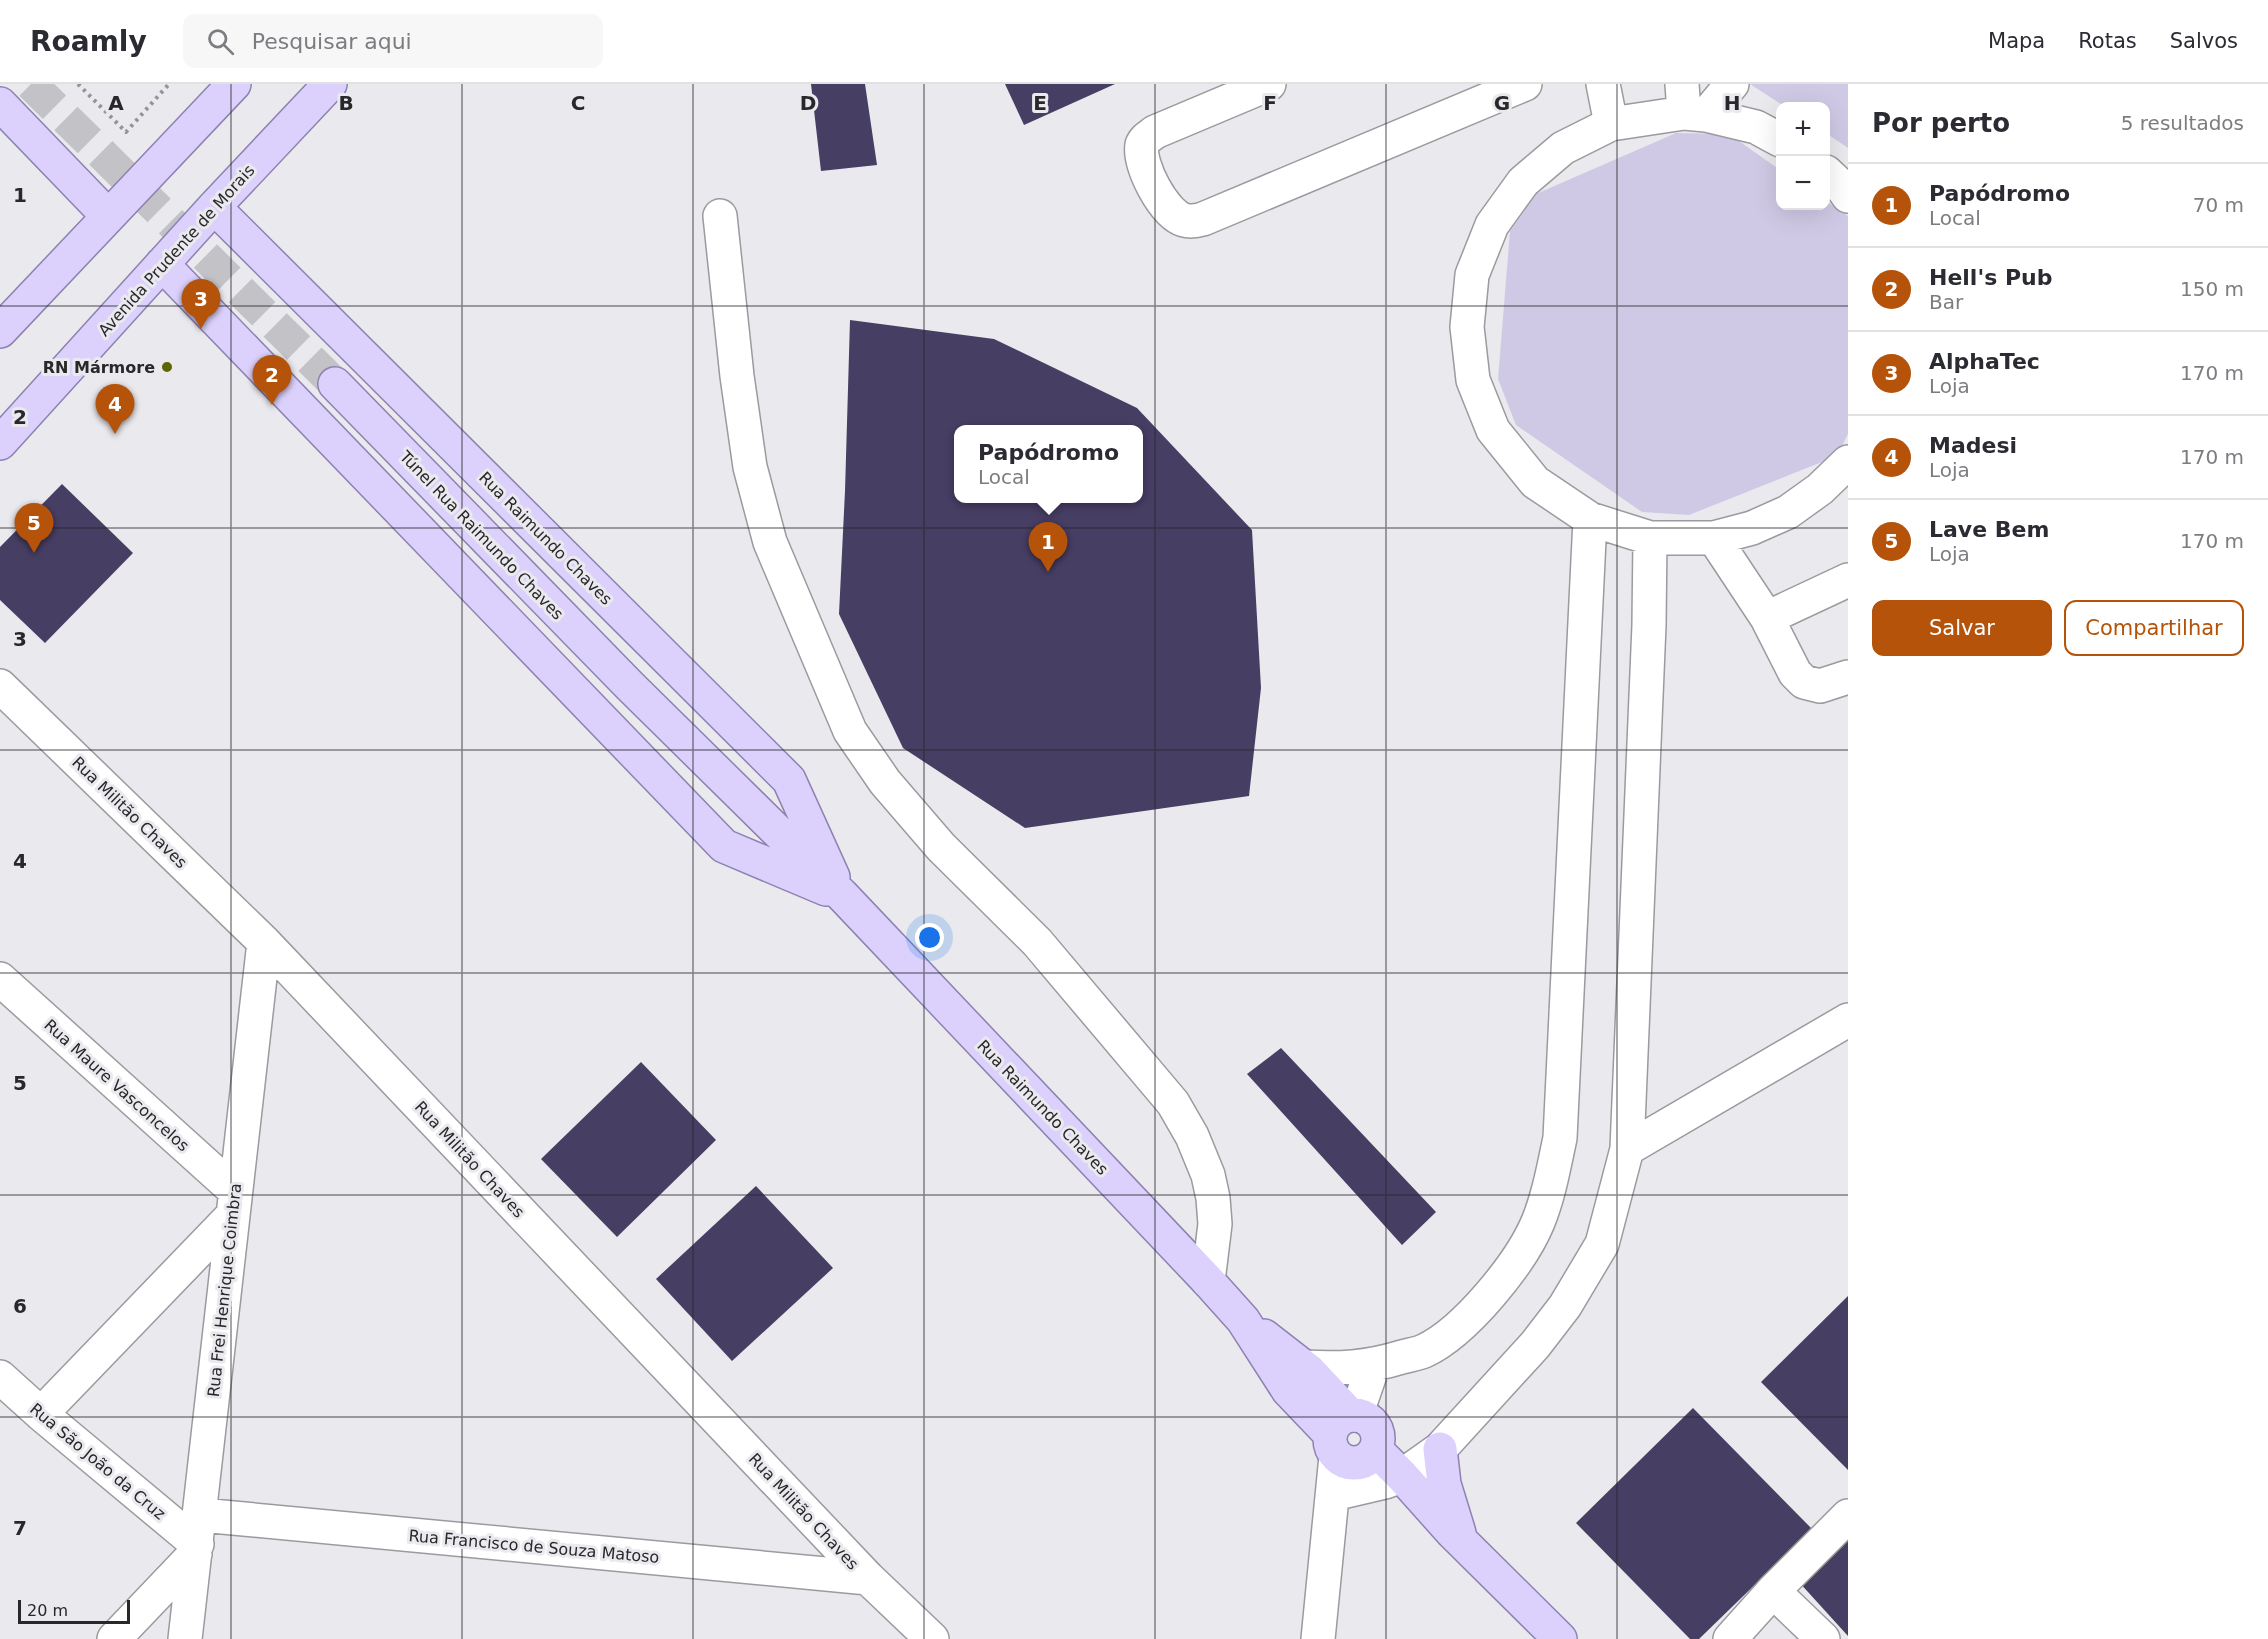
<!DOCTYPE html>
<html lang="pt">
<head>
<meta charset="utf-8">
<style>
	:root { --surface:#fff; --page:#f7f7f7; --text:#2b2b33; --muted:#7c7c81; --line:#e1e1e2; --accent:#b45309 }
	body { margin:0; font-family:"DejaVu Sans",sans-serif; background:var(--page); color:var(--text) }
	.controls { position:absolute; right:18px; top:18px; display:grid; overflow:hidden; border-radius:12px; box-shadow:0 6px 24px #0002 }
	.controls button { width:54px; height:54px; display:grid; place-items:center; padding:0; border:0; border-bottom:2px solid var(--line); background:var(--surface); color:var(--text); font:30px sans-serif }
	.scale { position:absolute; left:18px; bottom:15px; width:112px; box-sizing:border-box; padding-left:6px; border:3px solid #282729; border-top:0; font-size:16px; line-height:21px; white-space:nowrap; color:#282729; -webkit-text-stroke:4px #eae9ee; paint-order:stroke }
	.you { position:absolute; left:930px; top:854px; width:21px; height:21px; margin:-15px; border:4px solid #fff; border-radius:50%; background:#1a73e8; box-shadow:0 0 0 9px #1a73e833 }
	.badge { display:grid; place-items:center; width:39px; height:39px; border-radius:50%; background:var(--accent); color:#fff; font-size:20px; font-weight:700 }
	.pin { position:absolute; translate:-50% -50px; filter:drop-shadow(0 2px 3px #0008) }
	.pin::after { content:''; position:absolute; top:32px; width:21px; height:18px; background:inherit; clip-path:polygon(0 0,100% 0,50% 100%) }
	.popup { position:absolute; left:954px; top:341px; width:189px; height:78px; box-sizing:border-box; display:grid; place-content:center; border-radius:12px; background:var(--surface); filter:drop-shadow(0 2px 4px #0005); font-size:20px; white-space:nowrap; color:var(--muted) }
	.popup b { font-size:22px; color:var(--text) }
	.popup::after { content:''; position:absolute; left:50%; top:100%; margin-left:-12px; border:12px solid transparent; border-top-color:var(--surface) }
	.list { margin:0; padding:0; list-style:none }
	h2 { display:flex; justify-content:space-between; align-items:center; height:78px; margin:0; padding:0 24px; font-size:26px }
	h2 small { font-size:20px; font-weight:400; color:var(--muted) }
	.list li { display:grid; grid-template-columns:39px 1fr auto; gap:18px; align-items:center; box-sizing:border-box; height:84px; padding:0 24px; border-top:2px solid var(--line) }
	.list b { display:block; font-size:22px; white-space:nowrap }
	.list p { margin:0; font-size:20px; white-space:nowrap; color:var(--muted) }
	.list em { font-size:20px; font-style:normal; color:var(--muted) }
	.actions { display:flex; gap:12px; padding:18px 24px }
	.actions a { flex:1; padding:14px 0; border:2px solid var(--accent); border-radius:12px; text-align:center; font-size:21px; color:var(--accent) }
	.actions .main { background:var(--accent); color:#fff }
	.icon { flex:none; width:33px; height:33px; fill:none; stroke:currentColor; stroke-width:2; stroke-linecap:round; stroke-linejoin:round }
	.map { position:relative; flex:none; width:1848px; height:1555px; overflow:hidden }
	header { display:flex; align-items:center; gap:36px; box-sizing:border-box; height:84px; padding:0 30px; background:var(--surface); border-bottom:2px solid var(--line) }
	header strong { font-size:28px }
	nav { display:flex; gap:33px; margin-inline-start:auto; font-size:21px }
	.search { width:420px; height:54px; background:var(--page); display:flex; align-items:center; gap:15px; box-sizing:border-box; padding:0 21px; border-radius:12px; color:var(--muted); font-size:22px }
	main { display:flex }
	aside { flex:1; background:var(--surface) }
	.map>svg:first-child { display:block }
	.green { fill:#cfc9e5 }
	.building { fill:#473e64; fill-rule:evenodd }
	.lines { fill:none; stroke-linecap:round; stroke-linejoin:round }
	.major-tunnel { stroke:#c3c2c7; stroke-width:33; stroke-dasharray:33 16; stroke-linecap:butt }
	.minor-casing { stroke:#9b9a9f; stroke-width:36 }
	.major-casing { stroke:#8d82b1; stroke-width:36 }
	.path { stroke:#949397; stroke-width:4; stroke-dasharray:3 4.5; stroke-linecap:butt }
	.minor { stroke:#fff; stroke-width:33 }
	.major { stroke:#dbd1fc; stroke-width:33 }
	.grid { fill:none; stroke:#282729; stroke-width:1.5; stroke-opacity:0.55 }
	.poi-dot { fill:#5d6402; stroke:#eae9ee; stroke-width:2 }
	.labels { text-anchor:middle; stroke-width:6; stroke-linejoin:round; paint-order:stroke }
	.street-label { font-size:16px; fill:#282729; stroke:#eae9ee }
	.poi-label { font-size:16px; font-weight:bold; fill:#282729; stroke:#eae9ee; text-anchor:end }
	.grid-label { font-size:20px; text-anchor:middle; font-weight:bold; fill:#282729; stroke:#eae9ee; stroke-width:6; stroke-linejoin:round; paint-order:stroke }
</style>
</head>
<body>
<header>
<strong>Roamly</strong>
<div class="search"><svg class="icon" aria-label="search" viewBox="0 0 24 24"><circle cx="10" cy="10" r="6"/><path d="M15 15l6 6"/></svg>Pesquisar aqui</div>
<nav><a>Mapa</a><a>Rotas</a><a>Salvos</a></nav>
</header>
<main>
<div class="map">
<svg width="1848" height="1555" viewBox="0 0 1848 1555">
	<rect width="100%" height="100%" fill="#eae9ee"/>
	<!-- green -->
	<path class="green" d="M1750,0H1848V64L1826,49V22H1784Z
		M1676,49L1729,50L1780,86V122H1826V117L1848,132V350L1837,372L1689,431L1642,428L1516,341L1498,295L1510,147L1536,110Z"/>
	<!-- building -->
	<path class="building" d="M811,0H865L877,81L821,87Z
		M1005,0H1115L1024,41Z
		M850,236L994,255L1137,324L1252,446L1261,604L1249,712L1025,744L903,664L839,530L845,407ZM958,346H1138V414H958Z
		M62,400L133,469L45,559L0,516V463Z
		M1281,964L1436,1128L1402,1161L1247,990Z
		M641,978L716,1056L617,1153L541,1075Z
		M756,1102L833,1184L732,1277L656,1195Z
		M1848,1212V1386L1761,1298Z
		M1693,1324L1812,1445L1699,1555H1690L1576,1439Z
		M1848,1451V1552L1798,1497Z"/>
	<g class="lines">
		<!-- major-tunnel -->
		<path class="major-tunnel" d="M31,0L335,300"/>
		<!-- minor casing -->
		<g class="minor-casing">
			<path id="minor" d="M1269,0L1155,48C1150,52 1144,55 1142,61C1138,81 1164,130 1184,136C1191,138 1196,137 1203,135L1525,0
				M1603,0L1611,40
				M1682,0L1684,29
				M1706,31L1732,0
				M1780,56L1756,43L1706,31L1684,29L1611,40L1563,64L1523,98L1492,141L1472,191L1467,243L1473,296L1493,346L1535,398L1590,435L1650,454H1714L1752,444L1788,428L1820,405L1848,378
				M1826,88L1841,102L1848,112
				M720,132L737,292L750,383L770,458L850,647L885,698L941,763L1037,858L1173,1019L1192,1052L1208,1091L1213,1114L1215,1140L1208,1197
				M1714,454L1767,534L1795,589L1804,598L1820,602L1848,593
				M1767,534L1848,496
				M0,602L264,858L868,1494L932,1555
				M0,895L234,1106
				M1627,1065L1848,936
				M1303,1283C1340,1285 1366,1284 1402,1273C1409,1271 1417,1270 1424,1267C1465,1248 1521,1179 1538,1138C1549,1111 1554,1082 1560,1054L1590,435
				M0,1293L41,1330L197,1460
				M41,1330L232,1132
				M1356,1331L1373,1282
				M1338,1409L1385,1398L1402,1392L1440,1365L1535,1261L1565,1222L1602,1160L1627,1065L1649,541L1650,454
				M201,1431L868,1494
				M1773,1507L1823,1555
				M114,1555L195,1470
				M185,1555C213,1323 236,1090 264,858
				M1318,1555L1336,1372
				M1730,1555L1773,1507L1848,1432"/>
		</g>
		<!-- major casing -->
		<g class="major-casing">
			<path id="major" d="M0,20L108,132
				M214,123L789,696L833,793
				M162,180L724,762L826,805
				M0,247L234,0
				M335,300L630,602L842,811L1208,1197L1243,1236L1288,1306L1330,1350
				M0,359L214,123L330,0
				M1264,1252L1309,1287L1350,1331
				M1330 1355a24 24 0 1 1 48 0a24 24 0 1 1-48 0Z
				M1440,1365L1444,1400L1459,1449
				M1376,1366L1402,1392L1452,1448L1560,1555"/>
		</g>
		<!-- path -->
		<path class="path" d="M78,0L126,48L169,0"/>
		<!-- minor -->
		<use href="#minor" class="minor"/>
		<!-- major -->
		<use href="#major" class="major"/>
	</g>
	<!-- grid -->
	<path class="grid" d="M231,0V1555M462,0V1555M693,0V1555M924,0V1555M1155,0V1555M1386,0V1555M1617,0V1555M0,222H1848M0,444H1848M0,666H1848M0,889H1848M0,1111H1848M0,1333H1848"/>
	<!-- markers -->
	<circle class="poi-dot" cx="167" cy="283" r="6"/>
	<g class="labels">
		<!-- street labels -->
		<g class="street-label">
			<text transform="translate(176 166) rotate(-48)" y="6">Avenida Prudente de Morais</text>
			<text transform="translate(482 451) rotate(46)" y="6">Túnel Rua Raimundo Chaves</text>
			<text transform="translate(546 454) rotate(45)" y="6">Rua Raimundo Chaves</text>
			<text transform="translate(130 728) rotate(44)" y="6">Rua Militão Chaves</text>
			<text transform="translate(117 1001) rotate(42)" y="6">Rua Maure Vasconcelos</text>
			<text transform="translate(1043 1023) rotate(46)" y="6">Rua Raimundo Chaves</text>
			<text transform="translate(470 1075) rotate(47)" y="6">Rua Militão Chaves</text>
			<text transform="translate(224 1206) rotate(-84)" y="6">Rua Frei Henrique Coimbra</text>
			<text transform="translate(98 1377) rotate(40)" y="6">Rua São João da Cruz</text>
			<text transform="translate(804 1427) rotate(47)" y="6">Rua Militão Chaves</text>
			<text transform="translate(534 1462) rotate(5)" y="6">Rua Francisco de Souza Matoso</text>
		</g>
		<!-- poi labels -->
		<g class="poi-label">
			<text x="155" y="289">RN Mármore</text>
		</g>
	</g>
	<g class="grid-label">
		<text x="116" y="26">A</text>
		<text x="346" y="26">B</text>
		<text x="578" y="26">C</text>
		<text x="808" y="26">D</text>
		<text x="1040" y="26">E</text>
		<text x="1270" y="26">F</text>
		<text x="1502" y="26">G</text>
		<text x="1732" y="26">H</text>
		<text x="20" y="118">1</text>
		<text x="20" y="340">2</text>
		<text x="20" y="562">3</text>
		<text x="20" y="784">4</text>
		<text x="20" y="1006">5</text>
		<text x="20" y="1229">6</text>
		<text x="20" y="1451">7</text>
	</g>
</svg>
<div class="controls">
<button>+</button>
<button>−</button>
</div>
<div class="scale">20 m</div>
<div class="you"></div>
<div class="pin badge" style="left:1048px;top:488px">1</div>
<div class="popup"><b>Papódromo</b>Local</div>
<div class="pin badge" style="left:272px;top:321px">2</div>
<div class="pin badge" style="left:201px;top:245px">3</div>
<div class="pin badge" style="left:115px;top:350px">4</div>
<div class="pin badge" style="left:34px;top:469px">5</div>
</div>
<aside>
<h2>Por perto<small>5 resultados</small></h2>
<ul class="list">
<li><span class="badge">1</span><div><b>Papódromo</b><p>Local</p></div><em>70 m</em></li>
<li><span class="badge">2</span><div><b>Hell's Pub</b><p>Bar</p></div><em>150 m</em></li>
<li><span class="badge">3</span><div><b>AlphaTec</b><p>Loja</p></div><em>170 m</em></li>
<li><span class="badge">4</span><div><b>Madesi</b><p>Loja</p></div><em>170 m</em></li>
<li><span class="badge">5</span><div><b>Lave Bem</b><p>Loja</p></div><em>170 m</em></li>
</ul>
<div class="actions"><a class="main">Salvar</a><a>Compartilhar</a></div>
</aside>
</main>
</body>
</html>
